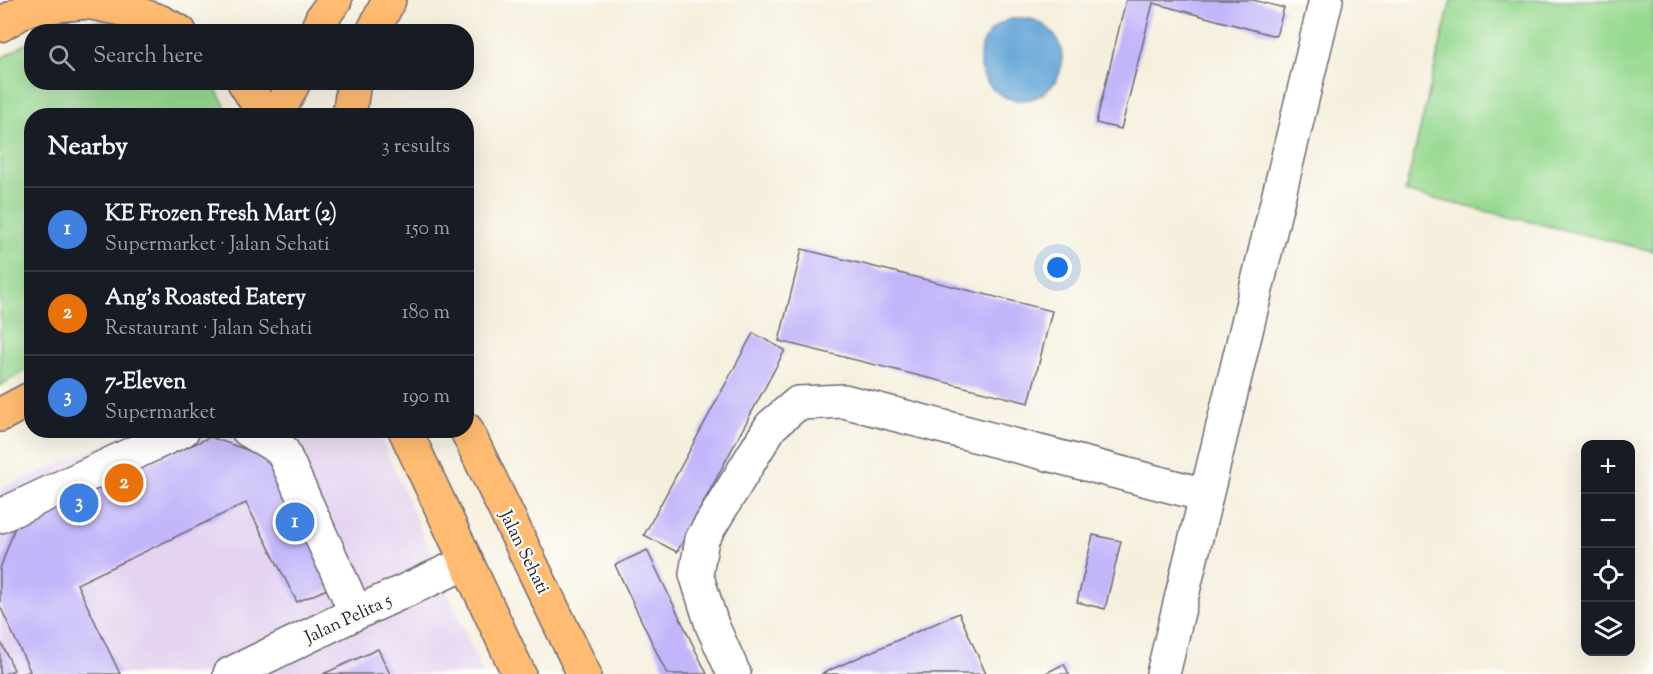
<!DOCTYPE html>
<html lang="en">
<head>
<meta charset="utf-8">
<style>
	:root { --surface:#171b24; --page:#242831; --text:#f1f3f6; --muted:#9ea1a6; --line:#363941; --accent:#0b8043 }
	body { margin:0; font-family:"Sorts Mill Goudy",serif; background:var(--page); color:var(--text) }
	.controls { position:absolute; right:18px; bottom:18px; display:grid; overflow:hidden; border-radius:12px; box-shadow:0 6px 24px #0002 }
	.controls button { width:54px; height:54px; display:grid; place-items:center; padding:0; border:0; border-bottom:2px solid var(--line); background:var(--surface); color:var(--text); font:30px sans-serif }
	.you { position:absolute; left:1058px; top:268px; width:21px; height:21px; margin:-15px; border:4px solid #fff; border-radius:50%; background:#1a73e8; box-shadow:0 0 0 9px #1a73e833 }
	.badge { display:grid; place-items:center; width:39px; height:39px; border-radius:50%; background:var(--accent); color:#fff; font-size:20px; font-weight:700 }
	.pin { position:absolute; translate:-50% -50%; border:3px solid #fff; box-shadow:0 2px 6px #0006 }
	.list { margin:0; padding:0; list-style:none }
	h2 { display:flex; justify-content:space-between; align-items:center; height:78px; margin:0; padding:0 24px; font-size:26px }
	h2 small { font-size:20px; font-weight:400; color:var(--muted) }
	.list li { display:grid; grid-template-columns:39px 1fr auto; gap:18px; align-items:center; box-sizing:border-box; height:84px; padding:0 24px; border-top:2px solid var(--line) }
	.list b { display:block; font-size:22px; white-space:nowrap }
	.list p { margin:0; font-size:20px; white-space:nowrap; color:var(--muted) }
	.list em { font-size:20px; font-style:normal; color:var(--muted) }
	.icon { flex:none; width:33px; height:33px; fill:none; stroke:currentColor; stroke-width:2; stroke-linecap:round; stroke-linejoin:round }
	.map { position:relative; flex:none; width:1653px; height:674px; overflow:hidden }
	.search { position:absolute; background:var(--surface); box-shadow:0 6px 24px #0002; left:24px; top:24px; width:450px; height:66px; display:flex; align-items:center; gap:15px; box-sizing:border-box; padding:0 21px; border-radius:24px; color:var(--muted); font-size:22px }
	.panel { position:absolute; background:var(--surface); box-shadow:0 6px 24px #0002; left:24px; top:108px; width:450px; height:330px; border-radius:24px }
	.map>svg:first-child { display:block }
	.built { fill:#e4d3f1 }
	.green { fill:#96d990; stroke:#5c7e66; stroke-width:1.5 }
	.water { fill:#63a6d8; stroke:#42648a; stroke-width:1.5 }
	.building { fill:#c3b5fa }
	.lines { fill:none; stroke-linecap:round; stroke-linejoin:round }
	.minor-casing { stroke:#6c6a74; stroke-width:36 }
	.major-casing { stroke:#6c6a74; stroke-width:36 }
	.highway-casing { stroke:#6c6a74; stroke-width:36 }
	.minor { stroke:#fff; stroke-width:33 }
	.major { stroke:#ffbb71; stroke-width:33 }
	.highway { stroke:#ffbb71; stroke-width:33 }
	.labels { text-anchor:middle; stroke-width:4.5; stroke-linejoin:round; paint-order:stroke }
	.street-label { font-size:18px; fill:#22223b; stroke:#fdfcf7 }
</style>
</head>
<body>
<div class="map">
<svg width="1653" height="674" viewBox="0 0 1653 674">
	<rect width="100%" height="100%" fill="#fdfcf7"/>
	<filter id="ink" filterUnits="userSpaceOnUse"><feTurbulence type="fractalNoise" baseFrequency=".0167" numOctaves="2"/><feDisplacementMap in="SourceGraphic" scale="12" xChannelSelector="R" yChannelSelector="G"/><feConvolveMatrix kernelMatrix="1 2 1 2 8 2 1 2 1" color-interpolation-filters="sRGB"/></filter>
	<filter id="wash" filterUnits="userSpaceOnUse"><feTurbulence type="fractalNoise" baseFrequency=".008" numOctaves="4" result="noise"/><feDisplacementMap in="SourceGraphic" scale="24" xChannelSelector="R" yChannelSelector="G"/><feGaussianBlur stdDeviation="1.35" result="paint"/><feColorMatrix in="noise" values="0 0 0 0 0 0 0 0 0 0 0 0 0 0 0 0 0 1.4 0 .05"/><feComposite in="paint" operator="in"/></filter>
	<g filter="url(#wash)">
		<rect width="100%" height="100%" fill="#f5efdd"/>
		<!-- built -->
		<path class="built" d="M135,431H369L383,443L483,674H0V489Z"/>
		<!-- green -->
		<path class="green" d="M1451,0H1653V251L1405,192Z
			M114,20L143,32H54L85,22Z
			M31,41L32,82L212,83L230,115L32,116L31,367L0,386V59Z"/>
		<!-- water -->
		<path class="water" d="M980 59a41 41 0 1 1 82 0a41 41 0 1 1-82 0Z"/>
		<g id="blocks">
			<!-- building -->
			<path class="building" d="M1126,0H1253L1284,8L1276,36L1153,3L1121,129L1096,123Z
				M802,249L1052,311L1029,403L779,341Z
				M753,333L785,350L677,552L644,535Z
				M210,437L273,459L334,586L297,602L246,503L77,584L120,674H23L30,671L0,606V569L16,524Z
				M1093,535L1121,541L1105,609L1077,602Z
				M647,550L707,674H667L615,565Z
				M959,613L986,674H821Z
				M0,640L14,670L4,674H0Z
				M378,649L390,674H323Z
				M1064,664L1069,674H1044Z"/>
		</g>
	</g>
	<g filter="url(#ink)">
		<use href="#blocks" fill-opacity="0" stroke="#6c6a74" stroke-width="1.5"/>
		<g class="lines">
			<!-- minor casing -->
			<g class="minor-casing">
				<path id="minor" d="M248,430L282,450L356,613
					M0,516L183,430
					M230,674L356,613L466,563
					M734,674L712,625L696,574L702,539L771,426L798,403L844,401L1205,495
					M1163,674L1326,0"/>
			</g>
			<!-- major casing -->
			<g class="major-casing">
				<path id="major" d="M466,429L584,674
					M405,430L519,674"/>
			</g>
			<!-- highway casing -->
			<g class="highway-casing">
				<path id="highway" d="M0,25L29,8L87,2L122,9L159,21L180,32
					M316,32L322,18L335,0
					M373,32L389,0
					M244,82L256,101L262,116
					M276,116L294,82
					M349,116L354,82
					M0,415L32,398"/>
			</g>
			<!-- minor -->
			<use href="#minor" class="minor"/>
			<!-- major -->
			<use href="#major" class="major"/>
			<!-- highway -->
			<use href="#highway" class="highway"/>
		</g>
	</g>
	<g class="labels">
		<!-- street labels -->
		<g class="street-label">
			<text transform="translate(525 552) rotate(64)" y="6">Jalan Sehati</text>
			<text transform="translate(348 618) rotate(-25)" y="6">Jalan Pelita 5</text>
		</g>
	</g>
</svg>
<div class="controls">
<button>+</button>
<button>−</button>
<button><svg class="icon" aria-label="locate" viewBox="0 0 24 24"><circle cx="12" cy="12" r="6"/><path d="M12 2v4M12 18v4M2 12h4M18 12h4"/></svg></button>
<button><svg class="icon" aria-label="layers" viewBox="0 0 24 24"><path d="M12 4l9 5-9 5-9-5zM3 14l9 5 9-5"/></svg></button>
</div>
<div class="you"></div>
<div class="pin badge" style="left:295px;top:522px;background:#3f7fe0">1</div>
<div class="pin badge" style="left:124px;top:483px;background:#e8710a">2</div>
<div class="pin badge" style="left:79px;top:503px;background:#3f7fe0">3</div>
<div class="search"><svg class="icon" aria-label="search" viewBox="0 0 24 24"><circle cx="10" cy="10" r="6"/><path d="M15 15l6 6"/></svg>Search here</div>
<section class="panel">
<h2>Nearby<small>3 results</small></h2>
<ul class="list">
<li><span class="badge" style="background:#3f7fe0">1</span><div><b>KE Frozen Fresh Mart (2)</b><p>Supermarket · Jalan Sehati</p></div><em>150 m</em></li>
<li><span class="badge" style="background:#e8710a">2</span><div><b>Ang's Roasted Eatery</b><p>Restaurant · Jalan Sehati</p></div><em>180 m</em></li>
<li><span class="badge" style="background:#3f7fe0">3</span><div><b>7-Eleven</b><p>Supermarket</p></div><em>190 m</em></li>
</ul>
</section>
</div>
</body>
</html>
